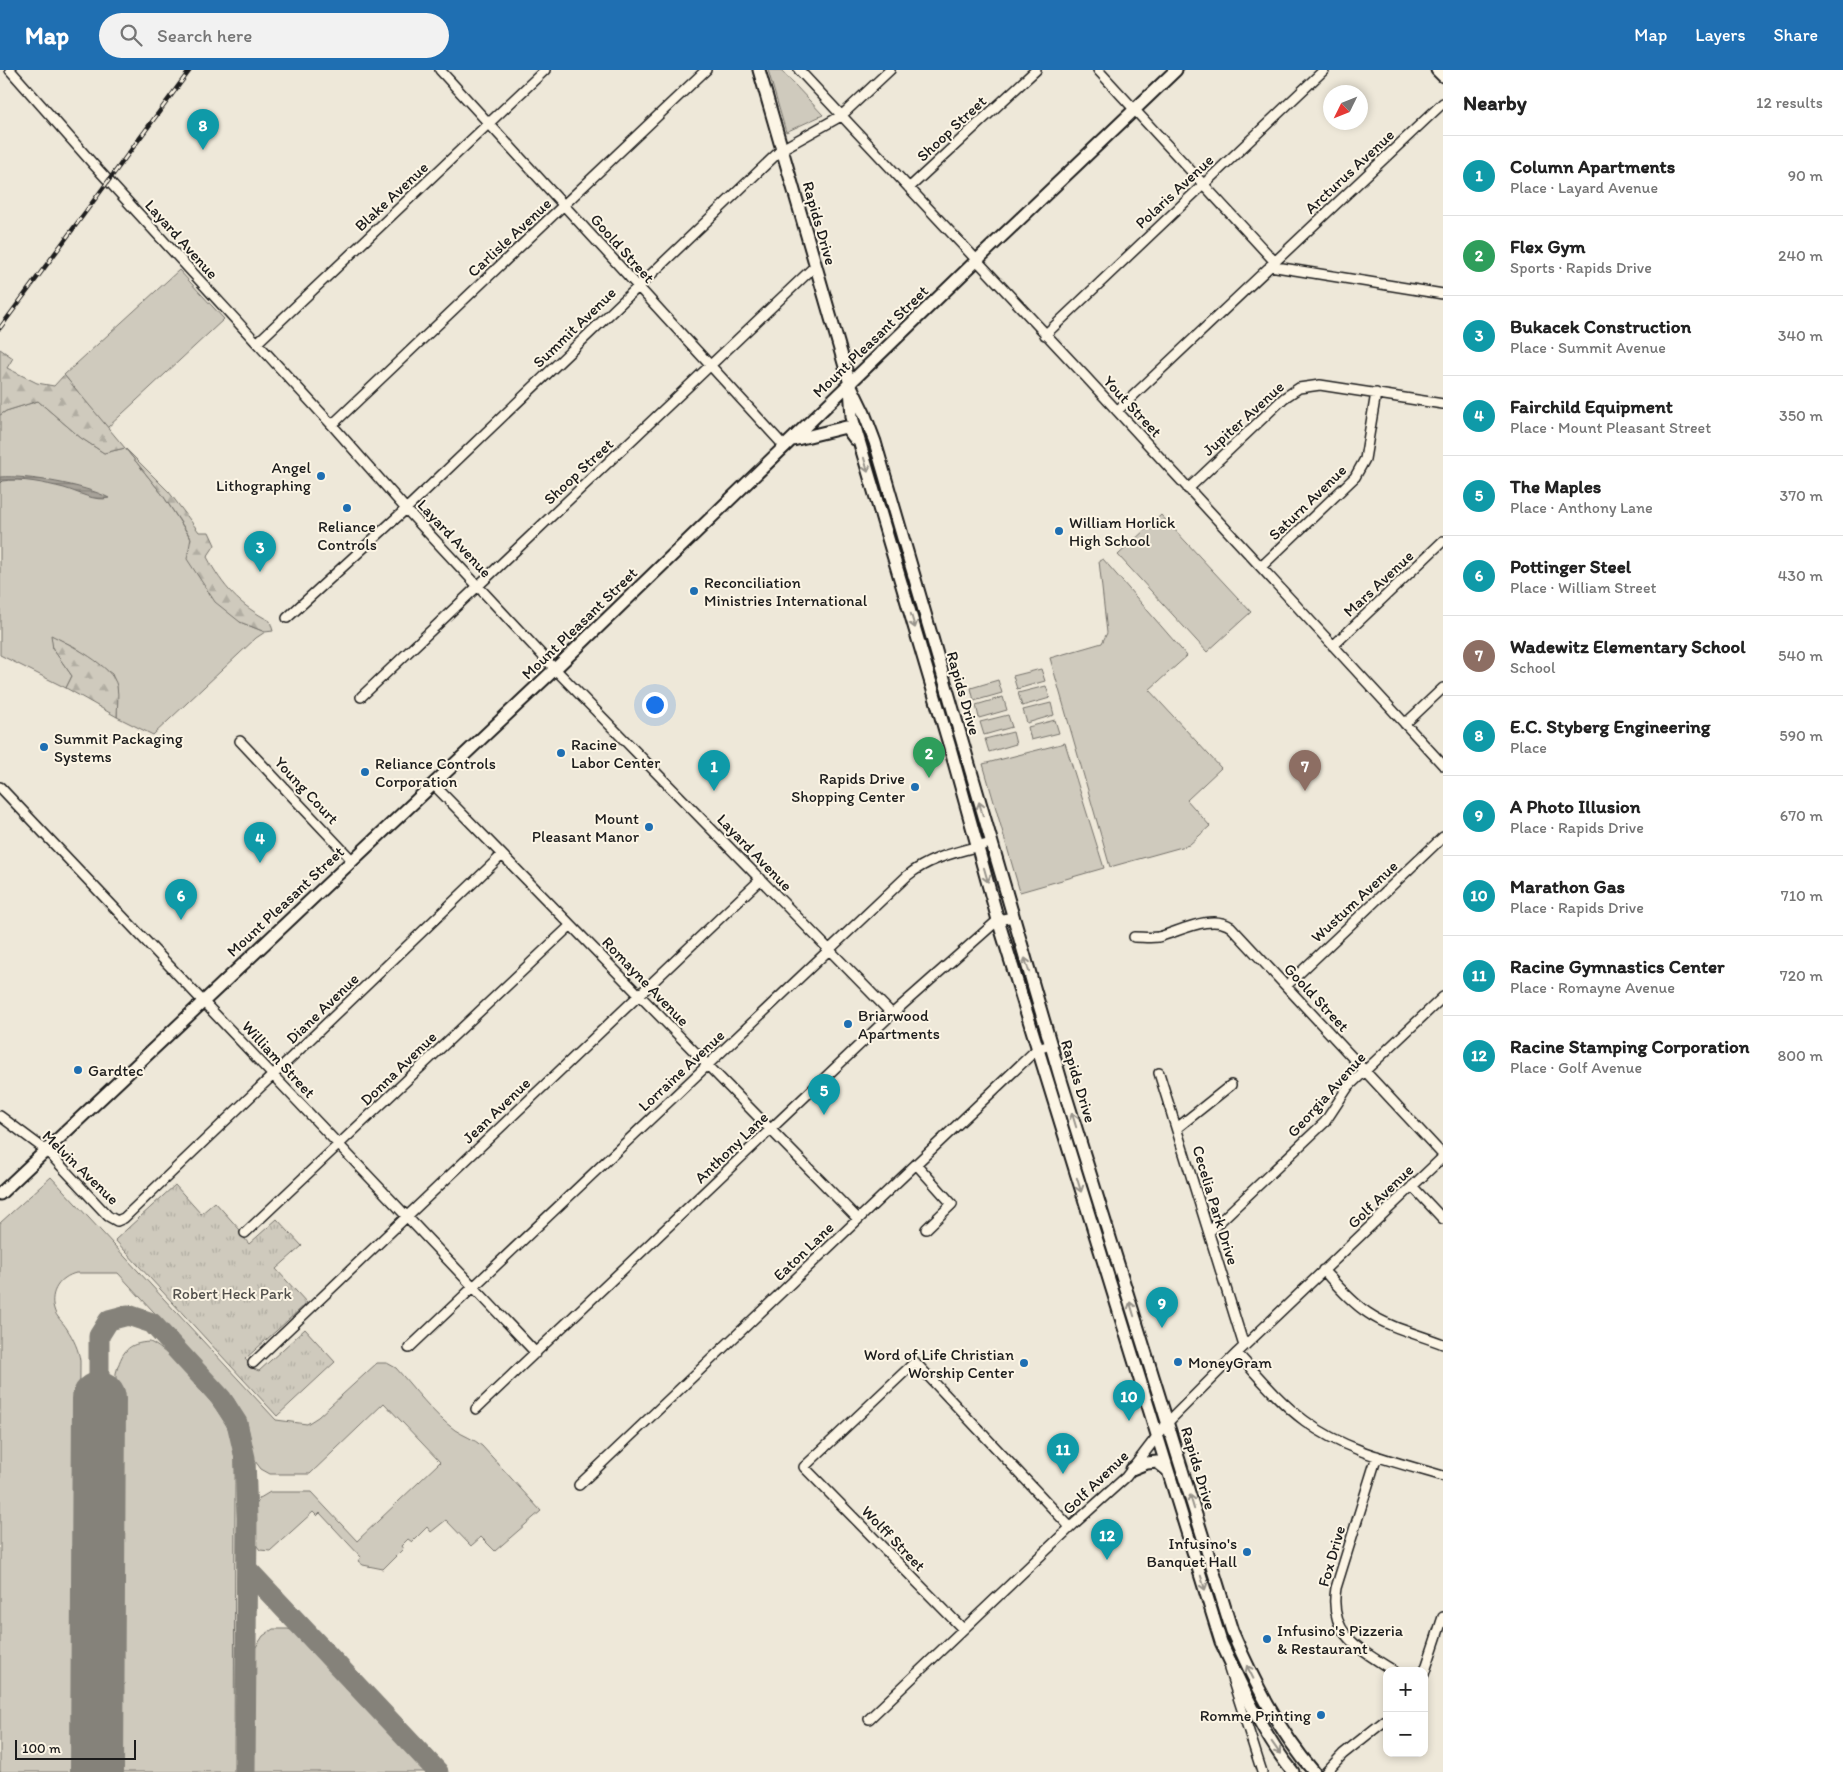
<!DOCTYPE html>
<html lang="en">
<head>
<meta charset="utf-8">
<style>
	:root { --surface:#fff; --page:#f2f2f2; --text:#222; --muted:#767676; --line:#e0e0e0; --accent:#1f6fb2 }
	body { margin:0; font-family:Itim,sans-serif; background:var(--page); color:var(--text) }
	.controls { position:absolute; right:15px; bottom:15px; display:grid; overflow:hidden; border-radius:10px; box-shadow:0 2px 8px #0003 }
	.controls button { width:45px; height:45px; display:grid; place-items:center; padding:0; border:0; border-bottom:1px solid var(--line); background:var(--surface); color:var(--text); font:25px sans-serif }
	.compass { position:absolute; left:1323px; top:15px; width:45px; height:45px; border-radius:50%; background:var(--surface); box-shadow:0 2px 8px #0003; rotate:227deg }
	.scale { position:absolute; left:15px; bottom:12px; width:121px; box-sizing:border-box; padding-left:5px; border:2px solid #1c1c1c; border-top:0; font-size:14px; line-height:18px; white-space:nowrap; color:#1c1c1c; -webkit-text-stroke:4px #fcf5e5; paint-order:stroke }
	.you { position:absolute; left:654px; top:634px; width:18px; height:18px; margin:-12px; border:4px solid #fff; border-radius:50%; background:#1a73e8; box-shadow:0 0 0 8px #1a73e833 }
	.badge { display:grid; place-items:center; width:32px; height:32px; border-radius:50%; background:var(--accent); color:#fff; font-size:16px; font-weight:700 }
	.pin { position:absolute; translate:-50% -41px; filter:drop-shadow(0 1px 2px #0008) }
	.pin::after { content:''; position:absolute; top:26px; width:18px; height:15px; background:inherit; clip-path:polygon(0 0,100% 0,50% 100%) }
	.list { margin:0; padding:0; list-style:none }
	h2 { display:flex; justify-content:space-between; align-items:center; height:65px; margin:0; padding:0 20px; font-size:21px }
	h2 small { font-size:16px; font-weight:400; color:var(--muted) }
	.list li { display:grid; grid-template-columns:32px 1fr auto; gap:15px; align-items:center; box-sizing:border-box; height:80px; padding:0 20px; border-top:1px solid var(--line) }
	.list b { display:block; font-size:19px; white-space:nowrap }
	.list p { margin:0; font-size:16px; white-space:nowrap; color:var(--muted) }
	.list em { font-size:16px; font-style:normal; color:var(--muted) }
	.icon { flex:none; width:28px; height:28px; fill:none; stroke:currentColor; stroke-width:2; stroke-linecap:round; stroke-linejoin:round }
	.map { position:relative; flex:none; width:1443px; height:1702px; overflow:hidden }
	header { display:flex; align-items:center; gap:30px; box-sizing:border-box; height:70px; padding:0 25px; background:var(--accent); color:#fff }
	header strong { font-size:24px }
	nav { display:flex; gap:28px; margin-inline-start:auto; font-size:18px }
	.search { width:350px; height:45px; background:var(--page); display:flex; align-items:center; gap:12px; box-sizing:border-box; padding:0 18px; border-radius:28px; color:var(--muted); font-size:19px }
	main { display:flex }
	aside { flex:1; background:var(--surface) }
	.map>svg:first-child { display:block }
	.green { fill:#cfcabd; stroke:#76736c }
	.forest { fill:url(#forest-firs); stroke:#76736c }
	.park { fill:url(#park-tufts); stroke:#76736c }
	.water { fill:url(#water-rules); stroke:#6f6c67 }
	.lines { fill:none; stroke-linecap:round; stroke-linejoin:round }
	.taxiway { stroke:#85827a; stroke-width:21 }
	.runway { stroke:#85827a; stroke-width:54 }
	.street-casing { stroke:#1c1c1c; stroke-width:12 }
	.secondary-casing { stroke:#1c1c1c; stroke-width:15 }
	.street { stroke:#fcf5e5; stroke-width:9 }
	.secondary { stroke:#fcf5e5; stroke-width:11 }
	.rail-casing { stroke:#1c1c1c; stroke-width:4.5 }
	.rail { stroke:#fcf5e5; stroke-width:2.5; stroke-dasharray:8; stroke-linecap:butt }
	.oneway { stroke:#97938b }
	.poi-dot { fill:#1f6fb2; stroke:#fcf5e5; stroke-width:2 }
	.labels { text-anchor:middle; stroke-width:4; stroke-linejoin:round; paint-order:stroke }
	.street-label { font-size:16px; fill:#1c1c1c; stroke:#fcf5e5 }
	.poi-label { font-size:16px; fill:#1c1c1c; stroke:#fcf5e5; text-anchor:start }
	.park-label { font-size:16px; fill:#52504c; stroke:#fcf5e5 }
</style>
</head>
<body>
<header>
<strong>Map</strong>
<div class="search"><svg class="icon" aria-label="search" viewBox="0 0 24 24"><circle cx="10" cy="10" r="6"/><path d="M15 15l6 6"/></svg>Search here</div>
<nav><a>Map</a><a>Layers</a><a>Share</a></nav>
</header>
<main>
<div class="map">
<svg width="1443" height="1702" viewBox="0 0 1443 1702">
	<defs>
		<pattern id="forest-firs" width="22" height="20" patternUnits="userSpaceOnUse" patternTransform="scale(1.25)"><rect width="22" height="20" fill="#cfcabd"/><path d="M5 1l3.5 6h-7zM16 11l3.5 6h-7z" fill="#b1ada2"/></pattern>
		<pattern id="park-tufts" width="24" height="20" patternUnits="userSpaceOnUse" patternTransform="scale(1.25)"><rect width="24" height="20" fill="#cfcabd"/><path d="M3 7l-1-3M5 7V3M7 7l1-3M15 17l-1-3M17 17v-4M19 17l1-3" fill="none" stroke="#b1ada2"/></pattern>
		<pattern id="water-rules" width="6" height="5" patternUnits="userSpaceOnUse" patternTransform="scale(1.25)"><rect width="6" height="5" fill="#a7a299"/><path d="M0 2.5h6" fill="none" stroke="#87837c"/></pattern>
	</defs>
	<rect width="100%" height="100%" fill="#eee8d9"/>
	<filter id="ink" filterUnits="userSpaceOnUse"><feTurbulence type="fractalNoise" baseFrequency=".02" numOctaves="2"/><feDisplacementMap in="SourceGraphic" scale="10" xChannelSelector="R" yChannelSelector="G"/><feConvolveMatrix kernelMatrix="1 2 1 2 8 2 1 2 1" color-interpolation-filters="sRGB"/></filter>
	<g filter="url(#ink)">
		<!-- green -->
		<path class="green" d="M768,0H781L823,45L786,62Z
			M179,200L224,249L107,358L64,305Z
			M38,331L81,368L104,383L125,378L162,424L191,469L240,552L265,562L256,568L153,665L117,647V617L112,604L75,577L52,566L53,579L72,606L66,618L0,585V345L6,341Z
			M1161,445L1251,542L1207,582L1118,485Z
			M1103,489L1187,586L1149,620L1221,698L1187,730L1210,756L1189,775L1110,797L1050,588L1102,573L1107,563L1099,491Z
			M1041,599L1045,611L1017,619L1013,606Z
			M998,610L1002,623L974,631L971,618Z
			M1046,616L1050,628L1022,636L1018,623Z
			M1003,627L1007,640L979,648L976,635Z
			M1051,633L1054,645L1027,653L1023,640Z
			M1008,645L1012,657L984,665L980,652Z
			M1055,650L1059,663L1031,670L1028,657Z
			M1013,662L1016,674L989,682L985,669Z
			M1065,673L1104,798L1020,822L983,694Z
			M51,1107L276,1350L307,1354L318,1347L377,1293H387L396,1298C414,1318 434,1345 455,1360C464,1366 474,1369 482,1376L541,1441L495,1481L481,1467L471,1476L446,1450L431,1462L427,1457L412,1472L408,1469L401,1476L403,1479L383,1499L363,1495L358,1491L361,1487L320,1443L317,1446L313,1442L270,1481L260,1480L254,1472L255,1437L260,1428L270,1422H311L357,1471L440,1392L384,1333L310,1404H270L261,1399L255,1391L247,1353L233,1328L118,1203H76C60,1207 49,1222 54,1239C56,1247 63,1252 67,1259C73,1268 79,1280 80,1291L78,1702H0V1153Z
			M150,1272C171,1281 222,1340 230,1363C236,1381 235,1402 235,1421L234,1702H114L116,1303C122,1282 127,1273 150,1272Z
			M273,1559H288L299,1563L428,1702H252L254,1580L263,1566Z"/>
		<!-- forest -->
		<path class="forest" d="M0,279L13,288L7,298L37,313L54,316L64,305L125,378L169,422L199,462H209L215,475L207,487C223,517 239,535 270,551L273,561L265,562L240,552L215,532L187,489L191,468L162,424L125,378L104,383L81,368L38,331L6,341L0,345Z
			M51,565C69,574 113,596 117,616C119,626 117,638 117,647L66,618L72,606L53,579Z"/>
		<!-- park -->
		<path class="park" d="M175,1115L201,1144L215,1132L240,1160L239,1162L249,1174L277,1149L302,1176L276,1199L307,1233L245,1289L254,1299L259,1301L305,1259L335,1292L277,1346L115,1170Z"/>
		<!-- water -->
		<path class="water" d="M0,407C27,405 85,415 109,428C95,432 78,422 64,418C44,413 22,408 2,411L0,413Z"/>
		<g class="lines">
			<!-- taxiway -->
			<path class="taxiway" d="M99,1329V1266L109,1250L128,1245L152,1253L221,1328L237,1353L245,1388L247,1448L245,1702
				M247,1499L438,1702"/>
			<!-- runway -->
			<path class="runway" d="M97,1702L99,1329"/>
			<!-- street casing -->
			<g class="street-casing">
				<path id="street" d="M10,0L94,95L332,355L406,439L555,599L892,944
					M440,0L785,377
					M799,0L1085,306L1443,695
					M1098,0L1275,192
					M909,118L1036,0
					M1270,196L1443,224
					M1045,265L1324,0
					M257,273L545,0
					M1117,341L1443,33
					M332,355L706,0
					M1188,419L1284,328L1299,318L1320,315L1443,334
					M1261,497L1355,407L1365,389L1376,323
					M287,548L406,439L782,79L841,46L890,0
					M1333,576L1443,471
					M361,627L815,196
					M1405,654L1443,618
					M240,671L352,790
					M434,715L858,1149
					M0,717L536,1283
					M1134,867C1142,867 1151,868 1158,867C1179,862 1211,843 1231,857L1443,1085
					M1286,916L1443,767
					M1159,1003L1244,1276
					M0,1046L47,1081L108,1146L117,1151L124,1148L502,785
					M1177,1058L1231,1015
					M916,1094L952,1134L926,1159
					M1412,1116L1443,1149
					M1209,1162L1325,1052L1348,1017L1443,927
					M245,1163L571,855
					M1323,1200C1337,1215 1351,1232 1368,1243C1390,1258 1418,1264 1443,1274
					M409,1278L907,806C931,786 962,781 991,773
					M1237,1283C1258,1306 1279,1332 1305,1351C1345,1381 1396,1392 1443,1406
					M253,1293L761,809
					M476,1339L892,944L998,850L1013,847
					M1377,1386L1336,1518C1328,1565 1360,1579 1394,1601
					M579,1415L1037,979L1051,975
					M963,1559L804,1397L915,1292L1070,1457
					M1229,1599L1262,1702
					M1424,1604L1443,1547
					M869,1649L1076,1452L1126,1407L1168,1352L1237,1283L1443,1087
					M1326,1702L1343,1684L1387,1649"/>
			</g>
			<!-- secondary casing -->
			<g class="secondary-casing">
				<path id="secondary" d="M759,0L850,314L864,343L875,372L1061,1010L1232,1561C1254,1612 1278,1660 1314,1702
					M1437,0L1443,6
					M850,317L852,347L949,674L998,850L1221,1572C1242,1616 1262,1664 1293,1702
					M793,370L846,357L855,369
					M0,1124L555,599L976,191L1176,0
					M1132,1399L1147,1393L1157,1392L1167,1400"/>
			</g>
			<!-- street -->
			<use href="#street" class="street"/>
			<!-- secondary -->
			<use href="#secondary" class="secondary"/>
			<!-- rail casing -->
			<g class="rail-casing">
				<path id="rail" d="M0,258L190,0"/>
			</g>
			<!-- rail -->
			<use href="#rail" class="rail"/>
		</g>
		<!-- one-way arrows -->
		<defs><path id="oneway-shaft" d="M-6 0H5M1.5-3L5.5 0L1.5 3" fill="none" stroke-width="1.6" stroke-linecap="round" stroke-linejoin="round" transform="scale(1.25)"/></defs>
		<g class="oneway">
			<use href="#oneway-shaft" transform="translate(866 395) rotate(74)"/>
			<use href="#oneway-shaft" transform="translate(913 551) rotate(73)"/>
			<use href="#oneway-shaft" transform="translate(981 739) rotate(-106)"/>
			<use href="#oneway-shaft" transform="translate(986 805) rotate(74)"/>
			<use href="#oneway-shaft" transform="translate(1027 895) rotate(-107)"/>
			<use href="#oneway-shaft" transform="translate(1074 1050) rotate(-107)"/>
			<use href="#oneway-shaft" transform="translate(1079 1115) rotate(73)"/>
			<use href="#oneway-shaft" transform="translate(1132 1239) rotate(-107)"/>
			<use href="#oneway-shaft" transform="translate(1192 1432) rotate(-107)"/>
			<use href="#oneway-shaft" transform="translate(1203 1513) rotate(73)"/>
			<use href="#oneway-shaft" transform="translate(1250 1602) rotate(-117)"/>
			<use href="#oneway-shaft" transform="translate(1276 1678) rotate(55)"/>
		</g>
	</g>
	<!-- markers -->
	<g class="poi-dot">
		<circle cx="321" cy="406" r="5"/>
		<circle cx="347" cy="438" r="5"/>
		<circle cx="1059" cy="461" r="5"/>
		<circle cx="694" cy="521" r="5"/>
		<circle cx="44" cy="677" r="5"/>
		<circle cx="561" cy="683" r="5"/>
		<circle cx="365" cy="702" r="5"/>
		<circle cx="915" cy="717" r="5"/>
		<circle cx="649" cy="757" r="5"/>
		<circle cx="848" cy="954" r="5"/>
		<circle cx="78" cy="1000" r="5"/>
		<circle cx="1178" cy="1292" r="5"/>
		<circle cx="1024" cy="1293" r="5"/>
		<circle cx="1247" cy="1482" r="5"/>
		<circle cx="1267" cy="1569" r="5"/>
		<circle cx="1321" cy="1645" r="5"/>
	</g>
	<g class="labels">
		<!-- street labels -->
		<g class="street-label">
			<text transform="translate(951 58) rotate(-43)" y="6">Shoop Street</text>
			<text transform="translate(1349 101) rotate(-43)" y="6">Arcturus Avenue</text>
			<text transform="translate(1174 121) rotate(-43)" y="6">Polaris Avenue</text>
			<text transform="translate(391 126) rotate(-43)" y="6">Blake Avenue</text>
			<text transform="translate(820 153) rotate(74)" y="6">Rapids Drive</text>
			<text transform="translate(509 167) rotate(-43)" y="6">Carlisle Avenue</text>
			<text transform="translate(182 169) rotate(48)" y="6">Layard Avenue</text>
			<text transform="translate(623 178) rotate(48)" y="6">Goold Street</text>
			<text transform="translate(574 257) rotate(-44)" y="6">Summit Avenue</text>
			<text transform="translate(870 271) rotate(-44)" y="6">Mount Pleasant Street</text>
			<text transform="translate(1133 336) rotate(47)" y="6">Yout Street</text>
			<text transform="translate(1243 348) rotate(-42)" y="6">Jupiter Avenue</text>
			<text transform="translate(578 401) rotate(-43)" y="6">Shoop Street</text>
			<text transform="translate(1307 432) rotate(-44)" y="6">Saturn Avenue</text>
			<text transform="translate(455 468) rotate(47)" y="6">Layard Avenue</text>
			<text transform="translate(1378 513) rotate(-43)" y="6">Mars Avenue</text>
			<text transform="translate(579 553) rotate(-44)" y="6">Mount Pleasant Street</text>
			<text transform="translate(964 623) rotate(74)" y="6">Rapids Drive</text>
			<text transform="translate(307 720) rotate(47)" y="6">Young Court</text>
			<text transform="translate(755 782) rotate(46)" y="6">Layard Avenue</text>
			<text transform="translate(285 831) rotate(-43)" y="6">Mount Pleasant Street</text>
			<text transform="translate(1354 831) rotate(-43)" y="6">Wustum Avenue</text>
			<text transform="translate(646 911) rotate(46)" y="6">Romayne Avenue</text>
			<text transform="translate(1317 927) rotate(47)" y="6">Goold Street</text>
			<text transform="translate(322 938) rotate(-44)" y="6">Diane Avenue</text>
			<text transform="translate(279 989) rotate(47)" y="6">William Street</text>
			<text transform="translate(398 998) rotate(-44)" y="6">Donna Avenue</text>
			<text transform="translate(681 1000) rotate(-43)" y="6">Lorraine Avenue</text>
			<text transform="translate(1079 1011) rotate(73)" y="6">Rapids Drive</text>
			<text transform="translate(1326 1024) rotate(-48)" y="6">Georgia Avenue</text>
			<text transform="translate(496 1040) rotate(-44)" y="6">Jean Avenue</text>
			<text transform="translate(731 1077) rotate(-44)" y="6">Anthony Lane</text>
			<text transform="translate(81 1097) rotate(44)" y="6">Melvin Avenue</text>
			<text transform="translate(1380 1126) rotate(-44)" y="6">Golf Avenue</text>
			<text transform="translate(1216 1135) rotate(73)" y="6">Cecelia Park Drive</text>
			<text transform="translate(803 1181) rotate(-44)" y="6">Eaton Lane</text>
			<text transform="translate(1199 1398) rotate(73)" y="6">Rapids Drive</text>
			<text transform="translate(1095 1412) rotate(-44)" y="6">Golf Avenue</text>
			<text transform="translate(894 1468) rotate(46)" y="6">Wolff Street</text>
			<text transform="translate(1331 1486) rotate(-74)" y="6">Fox Drive</text>
		</g>
		<!-- poi labels -->
		<g class="poi-label">
			<text x="311" y="403" text-anchor="end">Angel<tspan x="311" dy="18">Lithographing</tspan></text>
			<text x="1069" y="458">William Horlick<tspan x="1069" dy="18">High School</tspan></text>
			<text x="347" y="462" text-anchor="middle">Reliance<tspan x="347" dy="18">Controls</tspan></text>
			<text x="704" y="518">Reconciliation<tspan x="704" dy="18">Ministries International</tspan></text>
			<text x="54" y="674">Summit Packaging<tspan x="54" dy="18">Systems</tspan></text>
			<text x="571" y="680">Racine<tspan x="571" dy="18">Labor Center</tspan></text>
			<text x="375" y="699">Reliance Controls<tspan x="375" dy="18">Corporation</tspan></text>
			<text x="905" y="714" text-anchor="end">Rapids Drive<tspan x="905" dy="18">Shopping Center</tspan></text>
			<text x="639" y="754" text-anchor="end">Mount<tspan x="639" dy="18">Pleasant Manor</tspan></text>
			<text x="858" y="951">Briarwood<tspan x="858" dy="18">Apartments</tspan></text>
			<text x="88" y="1006">Gardtec</text>
			<text x="1014" y="1290" text-anchor="end">Word of Life Christian<tspan x="1014" dy="18">Worship Center</tspan></text>
			<text x="1188" y="1298">MoneyGram</text>
			<text x="1237" y="1479" text-anchor="end">Infusino's<tspan x="1237" dy="18">Banquet Hall</tspan></text>
			<text x="1277" y="1566">Infusino's Pizzeria<tspan x="1277" dy="18">&amp; Restaurant</tspan></text>
			<text x="1311" y="1651" text-anchor="end">Romme Printing</text>
		</g>
		<!-- park labels -->
		<g class="park-label">
			<text x="232" y="1229">Robert Heck Park</text>
		</g>
	</g>
</svg>
<div class="controls">
<button>+</button>
<button>−</button>
</div>
<svg class="compass" viewBox="-18 -18 36 36"><path d="M0-13l5 13h-10z" fill="#e53935"/><path d="M0 13l5-13h-10z" fill="#767676"/></svg>
<div class="scale">100 m</div>
<div class="you"></div>
<div class="pin badge" style="left:714px;top:721px;background:#0f9aa8">1</div>
<div class="pin badge" style="left:929px;top:708px;background:#2e9e5b">2</div>
<div class="pin badge" style="left:260px;top:502px;background:#0f9aa8">3</div>
<div class="pin badge" style="left:260px;top:793px;background:#0f9aa8">4</div>
<div class="pin badge" style="left:824px;top:1045px;background:#0f9aa8">5</div>
<div class="pin badge" style="left:181px;top:850px;background:#0f9aa8">6</div>
<div class="pin badge" style="left:1305px;top:721px;background:#8d6e63">7</div>
<div class="pin badge" style="left:203px;top:80px;background:#0f9aa8">8</div>
<div class="pin badge" style="left:1162px;top:1258px;background:#0f9aa8">9</div>
<div class="pin badge" style="left:1129px;top:1351px;background:#0f9aa8">10</div>
<div class="pin badge" style="left:1063px;top:1404px;background:#0f9aa8">11</div>
<div class="pin badge" style="left:1107px;top:1490px;background:#0f9aa8">12</div>
</div>
<aside>
<h2>Nearby<small>12 results</small></h2>
<ul class="list">
<li><span class="badge" style="background:#0f9aa8">1</span><div><b>Column Apartments</b><p>Place · Layard Avenue</p></div><em>90 m</em></li>
<li><span class="badge" style="background:#2e9e5b">2</span><div><b>Flex Gym</b><p>Sports · Rapids Drive</p></div><em>240 m</em></li>
<li><span class="badge" style="background:#0f9aa8">3</span><div><b>Bukacek Construction</b><p>Place · Summit Avenue</p></div><em>340 m</em></li>
<li><span class="badge" style="background:#0f9aa8">4</span><div><b>Fairchild Equipment</b><p>Place · Mount Pleasant Street</p></div><em>350 m</em></li>
<li><span class="badge" style="background:#0f9aa8">5</span><div><b>The Maples</b><p>Place · Anthony Lane</p></div><em>370 m</em></li>
<li><span class="badge" style="background:#0f9aa8">6</span><div><b>Pottinger Steel</b><p>Place · William Street</p></div><em>430 m</em></li>
<li><span class="badge" style="background:#8d6e63">7</span><div><b>Wadewitz Elementary School</b><p>School</p></div><em>540 m</em></li>
<li><span class="badge" style="background:#0f9aa8">8</span><div><b>E.C. Styberg Engineering</b><p>Place</p></div><em>590 m</em></li>
<li><span class="badge" style="background:#0f9aa8">9</span><div><b>A Photo Illusion</b><p>Place · Rapids Drive</p></div><em>670 m</em></li>
<li><span class="badge" style="background:#0f9aa8">10</span><div><b>Marathon Gas</b><p>Place · Rapids Drive</p></div><em>710 m</em></li>
<li><span class="badge" style="background:#0f9aa8">11</span><div><b>Racine Gymnastics Center</b><p>Place · Romayne Avenue</p></div><em>720 m</em></li>
<li><span class="badge" style="background:#0f9aa8">12</span><div><b>Racine Stamping Corporation</b><p>Place · Golf Avenue</p></div><em>800 m</em></li>
</ul>
</aside>
</main>
</body>
</html>
